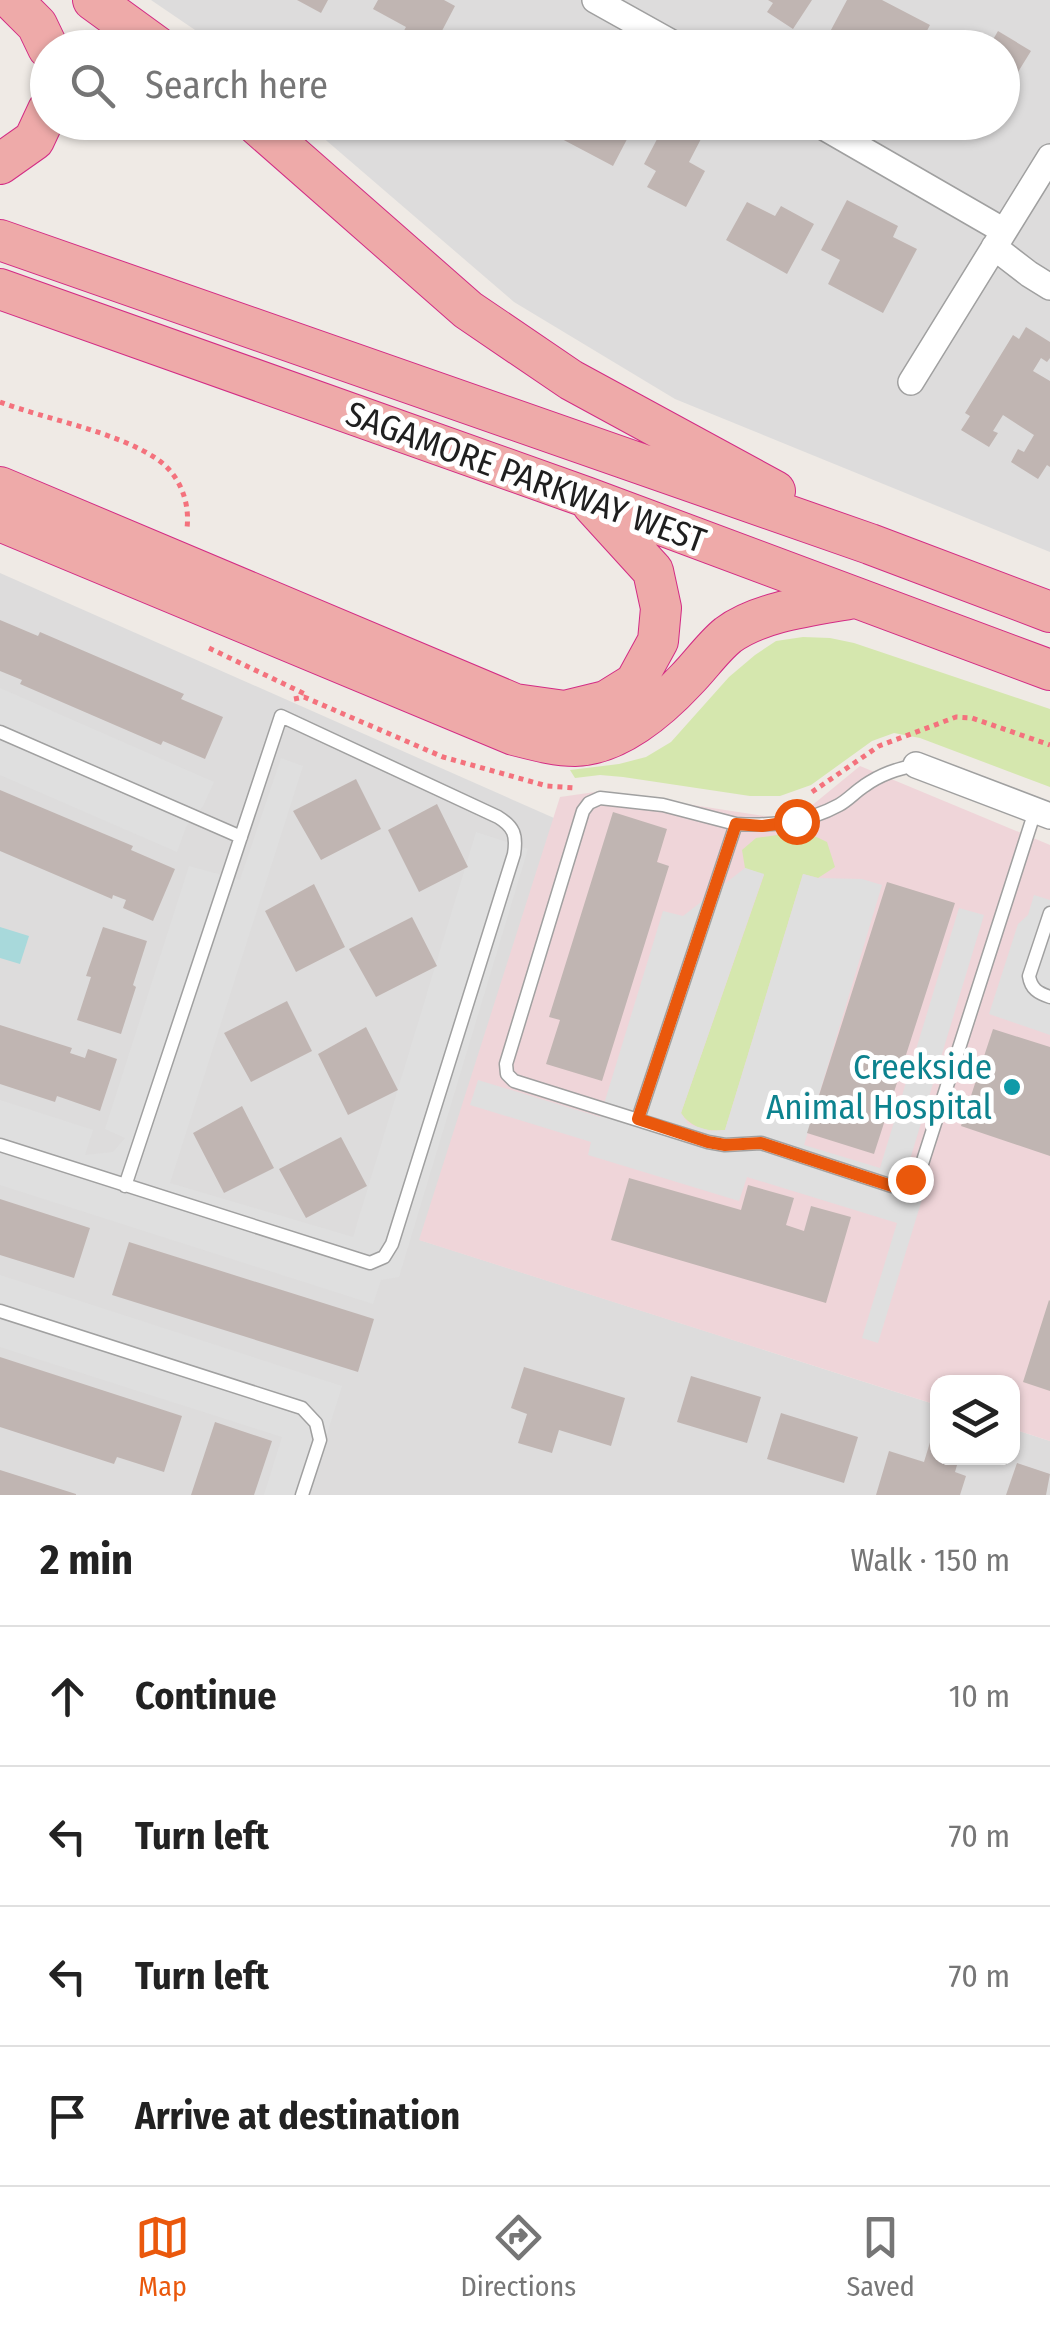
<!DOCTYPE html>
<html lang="en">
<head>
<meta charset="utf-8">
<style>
	:root { --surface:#fff; --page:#f6f6f6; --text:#222; --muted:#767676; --line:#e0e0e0; --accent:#ea580c }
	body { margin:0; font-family:"Fira Sans Condensed",sans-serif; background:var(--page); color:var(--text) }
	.controls { position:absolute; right:30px; bottom:30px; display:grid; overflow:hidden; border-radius:20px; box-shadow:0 2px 8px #0004 }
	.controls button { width:90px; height:90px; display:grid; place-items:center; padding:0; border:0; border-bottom:2px solid var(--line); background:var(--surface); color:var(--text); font:50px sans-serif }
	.stop { position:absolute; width:30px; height:30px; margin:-22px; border:8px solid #ea580c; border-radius:50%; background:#fff }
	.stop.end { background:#ea580c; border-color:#fff; box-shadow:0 2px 10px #0008 }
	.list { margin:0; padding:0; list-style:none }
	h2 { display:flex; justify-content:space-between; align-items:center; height:130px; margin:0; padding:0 40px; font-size:42px }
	h2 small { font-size:32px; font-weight:400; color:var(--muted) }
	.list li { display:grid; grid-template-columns:65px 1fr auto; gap:30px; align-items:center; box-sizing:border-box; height:140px; padding:0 40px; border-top:2px solid var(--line) }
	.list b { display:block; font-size:38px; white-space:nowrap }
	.list em { font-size:32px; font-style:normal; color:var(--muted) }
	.icon { flex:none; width:55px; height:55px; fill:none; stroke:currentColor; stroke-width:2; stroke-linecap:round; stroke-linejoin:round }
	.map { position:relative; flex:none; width:1050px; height:1495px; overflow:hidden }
	.search { position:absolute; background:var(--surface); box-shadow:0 2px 8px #0004; left:30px; right:30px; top:30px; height:110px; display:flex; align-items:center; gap:25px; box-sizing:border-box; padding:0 35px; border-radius:55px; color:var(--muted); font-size:38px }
	.sheet { height:690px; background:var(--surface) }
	nav { display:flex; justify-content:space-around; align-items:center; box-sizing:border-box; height:140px; border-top:2px solid var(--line); background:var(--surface); font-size:28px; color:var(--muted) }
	nav a { display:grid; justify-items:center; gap:5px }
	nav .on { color:var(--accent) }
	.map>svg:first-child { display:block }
	.residential { fill:#dddcdc }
	.commercial { fill:#efd5d9 }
	.grass { fill:#d5e7ae }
	.parking { fill:#dfdfdf }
	.water { fill:#a8d9db }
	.building { fill:#c0b5b2 }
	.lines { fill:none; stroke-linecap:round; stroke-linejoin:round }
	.service-casing { stroke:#a0a0a0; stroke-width:15 }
	.minor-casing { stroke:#a0a0a0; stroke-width:28 }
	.trunk-casing { stroke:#d32c85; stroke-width:42 }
	.path { stroke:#f4727d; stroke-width:5; stroke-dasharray:5 5; stroke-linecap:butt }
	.service { stroke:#fff; stroke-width:12 }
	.minor { stroke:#fff; stroke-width:25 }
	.trunk { stroke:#eeaaa9; stroke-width:40 }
	.route { stroke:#ea580c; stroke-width:12 }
	.culture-dot { fill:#0f9aa8; stroke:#fff; stroke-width:4 }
	.labels { text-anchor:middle; stroke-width:10; stroke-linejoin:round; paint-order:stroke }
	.street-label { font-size:35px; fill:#1f1f1f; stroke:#fff }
	.culture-label { font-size:35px; fill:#0d838f; stroke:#fff; text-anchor:end }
</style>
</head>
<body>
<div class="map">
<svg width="1050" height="1495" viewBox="0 0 1050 1495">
	<rect width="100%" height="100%" fill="#efeae5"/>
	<!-- residential -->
	<path class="residential" d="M151,0H1050V552L675,399L514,302L306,123L1002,122V48L220,47Z
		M0,573L554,818L420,1240L937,1405L938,1458H1012L1013,1429L1050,1441V1495H0Z"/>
	<!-- commercial -->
	<path class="commercial" d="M860,766L1050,845V1441L1013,1429L1012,1382H938L937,1405L419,1240L560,797L602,791L771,817L810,807Z"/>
	<!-- grass -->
	<path class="grass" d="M803,637L830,638L854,643L1050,709V787L920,738L894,733L872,741L811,785L780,796H750L623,777L600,775L575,778L570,770L619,764L646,757L671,742L729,677L755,655L776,641Z
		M804,831L827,842L835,867L818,878L803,874L725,1130C707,1132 691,1128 681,1113L764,875L745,868L742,850L756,838Z"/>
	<!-- parking -->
	<path class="parking" d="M0,688L214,782L203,806L186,827L177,852L0,775Z
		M281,758L303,766L170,1183L353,1237L476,832L528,849L399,1277L381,1280L373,1304L0,1185V1100L93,1130L85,1155L113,1152L125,1138L105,1129L189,866L240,880Z
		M745,868L764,874L681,1113L688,1124L711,1131L725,1130L803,874L818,878L862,879L882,885L804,1145L880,1168L959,908L984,915L905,1176L927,1183L878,1343L862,1338L897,1223L747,1177L739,1201L588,1155L591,1142L470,1105L478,1080L600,1117L663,911L683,916Z
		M1034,895L1050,900V1035L989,1014L1018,924L1028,915Z
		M0,1275L342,1386L308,1495H264L282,1437L0,1347Z"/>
	<!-- water -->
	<path class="water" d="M0,927L29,936L20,964L0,958Z"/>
	<!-- building -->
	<path class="building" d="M297,0H328L321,13Z
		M378,0H444L455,6L433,48H400L396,45L406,27L373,9Z
		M768,0H812L793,29L767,12L773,3Z
		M847,0H882L930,25L918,48H899L880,38L875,48H833L824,43Z
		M482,30L503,40L506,35L529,48H473Z
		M998,31L1031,51L1002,98V48H988Z
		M544,122H636L613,166L541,128Z
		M666,122H674L702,137L689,162L705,171L686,207L647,187L656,171L644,164Z
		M955,122H988L979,137Z
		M847,200L898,226L893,237L917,249L883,313L828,284L840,260L821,250Z
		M747,202L775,216L781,206L814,224L787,274L726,240Z
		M1026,327L1050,342V358L1047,362L1041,358L1033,371L1050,381V467L1047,465L1038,479L1011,462L1018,449L1024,452L1034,435L1003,415L993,431L998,433L989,447L961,430L970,416L965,413L1013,335L1019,339Z
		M0,620L38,636L40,632L184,694L181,699L223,717L205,759L163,741L161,745L20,684L22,680L0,671Z
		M356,779L381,829L321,860L293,811Z
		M0,790L133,846L131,850L175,869L153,921L123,908L126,900L113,895L112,899L0,851Z
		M437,804L468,867L419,892L388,830Z
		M613,812L667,829L657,862L669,866L602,1081L546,1064L560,1020L549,1017Z
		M887,882L955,903L874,1154L807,1133Z
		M314,884L345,947L296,972L265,911Z
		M412,917L437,966L376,997L349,949Z
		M103,927L147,941L133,985L136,987L121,1034L77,1020L91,977L86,976Z
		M287,1001L312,1051L251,1082L224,1033Z
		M0,1025L72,1048L70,1053L85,1058L88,1049L117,1059L100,1111L57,1096L55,1102L0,1084Z
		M366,1027L398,1090L348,1115L318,1054Z
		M993,1029L1050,1047V1156L961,1126Z
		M242,1106L274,1168L224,1193L193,1133Z
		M341,1137L367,1186L306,1218L279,1169Z
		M629,1178L741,1210L748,1185L794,1198L786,1225L804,1231L811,1206L851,1217L826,1303L611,1240Z
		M0,1199L90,1228L74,1278L0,1255Z
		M129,1242L374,1319L358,1372L112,1295Z
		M1049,1300L1050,1301V1391L1023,1382Z
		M0,1357L182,1416L164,1472L117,1457L114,1464L0,1427Z
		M524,1367L625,1398L611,1446L559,1430L552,1453L518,1443L527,1414L511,1408Z
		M691,1376L761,1397L747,1443L677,1422Z
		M781,1413L858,1437L844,1483L767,1459Z
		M215,1422L272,1441L254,1495H191Z
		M931,1439L938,1441V1458H959L955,1472L966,1476L960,1495H876L889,1451L924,1462Z
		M1017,1463L1050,1474L1046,1495H1006Z
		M0,1470L76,1494V1495H0Z"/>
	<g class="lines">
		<!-- service casing -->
		<g class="service-casing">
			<path id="service" d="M0,732L241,837
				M736,824C772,826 806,823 839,805C848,800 855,792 864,786C881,774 897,769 916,765
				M1050,913L1029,976C1031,989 1038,993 1050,997
				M638,1119L736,824L663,805L600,798L589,803L583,811L506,1064L507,1074L514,1081L708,1142L725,1145L761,1143L892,1186L910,1179L921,1167L1035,811
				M0,1145L370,1263L384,1257L392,1244L514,854C517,835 514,827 498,817L281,716L125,1186
				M0,1311L302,1408L316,1423L320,1440L302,1495"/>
		</g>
		<!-- minor casing -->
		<g class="minor-casing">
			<path id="minor" d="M595,0L681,48
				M815,122L1004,231
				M994,247L1029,274L1050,287
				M911,382L1050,157
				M916,765L1050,816"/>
		</g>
		<!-- trunk casing -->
		<g class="trunk-casing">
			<path id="trunk" d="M12,0L37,25L48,48
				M93,0L159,48
				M254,122L468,310L571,380L775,491
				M0,164L34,140L48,110
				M0,240L870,544L1050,612
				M0,289L586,497L1050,670
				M0,487L515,704L565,711L606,701L635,683L658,641L661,608L653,571L592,504
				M0,521L514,735C534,740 555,746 575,746C617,745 659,709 686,680C700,666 713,647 728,635C760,611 816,605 854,598"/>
		</g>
		<!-- path -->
		<path class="path" d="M0,402C48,420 115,431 157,459C180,475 190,502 187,528
			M209,648L307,695
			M294,699L304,697L443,757L547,786L576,788
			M812,792L879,746L956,717L972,718L1050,745"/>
		<!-- service -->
		<use href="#service" class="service"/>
		<!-- minor -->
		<use href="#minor" class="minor"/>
		<!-- trunk -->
		<use href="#trunk" class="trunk"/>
	</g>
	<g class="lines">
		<!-- route -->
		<path class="route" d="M796,821L762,826L736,824L638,1119L708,1142L725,1145L761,1143L892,1186L910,1179"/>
	</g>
	<!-- markers -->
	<circle class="culture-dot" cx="1012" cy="1087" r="10"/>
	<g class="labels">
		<!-- street labels -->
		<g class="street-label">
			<text transform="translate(526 477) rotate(20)" y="12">SAGAMORE PARKWAY WEST</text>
		</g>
		<!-- culture labels -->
		<g class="culture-label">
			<text x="992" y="1079">Creekside<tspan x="992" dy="40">Animal Hospital</tspan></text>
		</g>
	</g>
</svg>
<div class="controls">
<button><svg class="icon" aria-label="layers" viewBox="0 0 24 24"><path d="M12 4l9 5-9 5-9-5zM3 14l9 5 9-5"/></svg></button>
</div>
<div class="stop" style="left:796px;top:821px"></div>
<div class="stop end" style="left:910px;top:1179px"></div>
<div class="search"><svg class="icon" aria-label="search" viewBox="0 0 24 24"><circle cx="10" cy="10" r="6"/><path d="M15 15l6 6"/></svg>Search here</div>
</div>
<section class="sheet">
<h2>2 min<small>Walk · 150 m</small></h2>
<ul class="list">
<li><svg class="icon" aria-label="ahead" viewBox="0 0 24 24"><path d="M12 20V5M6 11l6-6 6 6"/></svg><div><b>Continue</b></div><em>10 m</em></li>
<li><svg class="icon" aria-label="left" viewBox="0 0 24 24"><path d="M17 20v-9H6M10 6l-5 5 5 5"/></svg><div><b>Turn left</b></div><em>70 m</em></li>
<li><svg class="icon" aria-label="left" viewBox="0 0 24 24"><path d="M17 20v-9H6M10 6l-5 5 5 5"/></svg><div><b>Turn left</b></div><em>70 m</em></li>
<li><svg class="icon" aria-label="arrive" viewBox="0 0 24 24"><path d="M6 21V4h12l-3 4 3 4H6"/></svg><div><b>Arrive at destination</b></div></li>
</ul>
</section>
<nav>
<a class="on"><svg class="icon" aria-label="map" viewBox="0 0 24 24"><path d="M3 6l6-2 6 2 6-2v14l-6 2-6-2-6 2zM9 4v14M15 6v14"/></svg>Map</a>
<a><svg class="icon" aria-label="directions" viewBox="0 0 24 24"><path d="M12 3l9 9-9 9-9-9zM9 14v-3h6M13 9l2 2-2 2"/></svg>Directions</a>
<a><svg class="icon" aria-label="saved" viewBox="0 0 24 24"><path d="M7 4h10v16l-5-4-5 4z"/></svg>Saved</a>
</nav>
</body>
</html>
